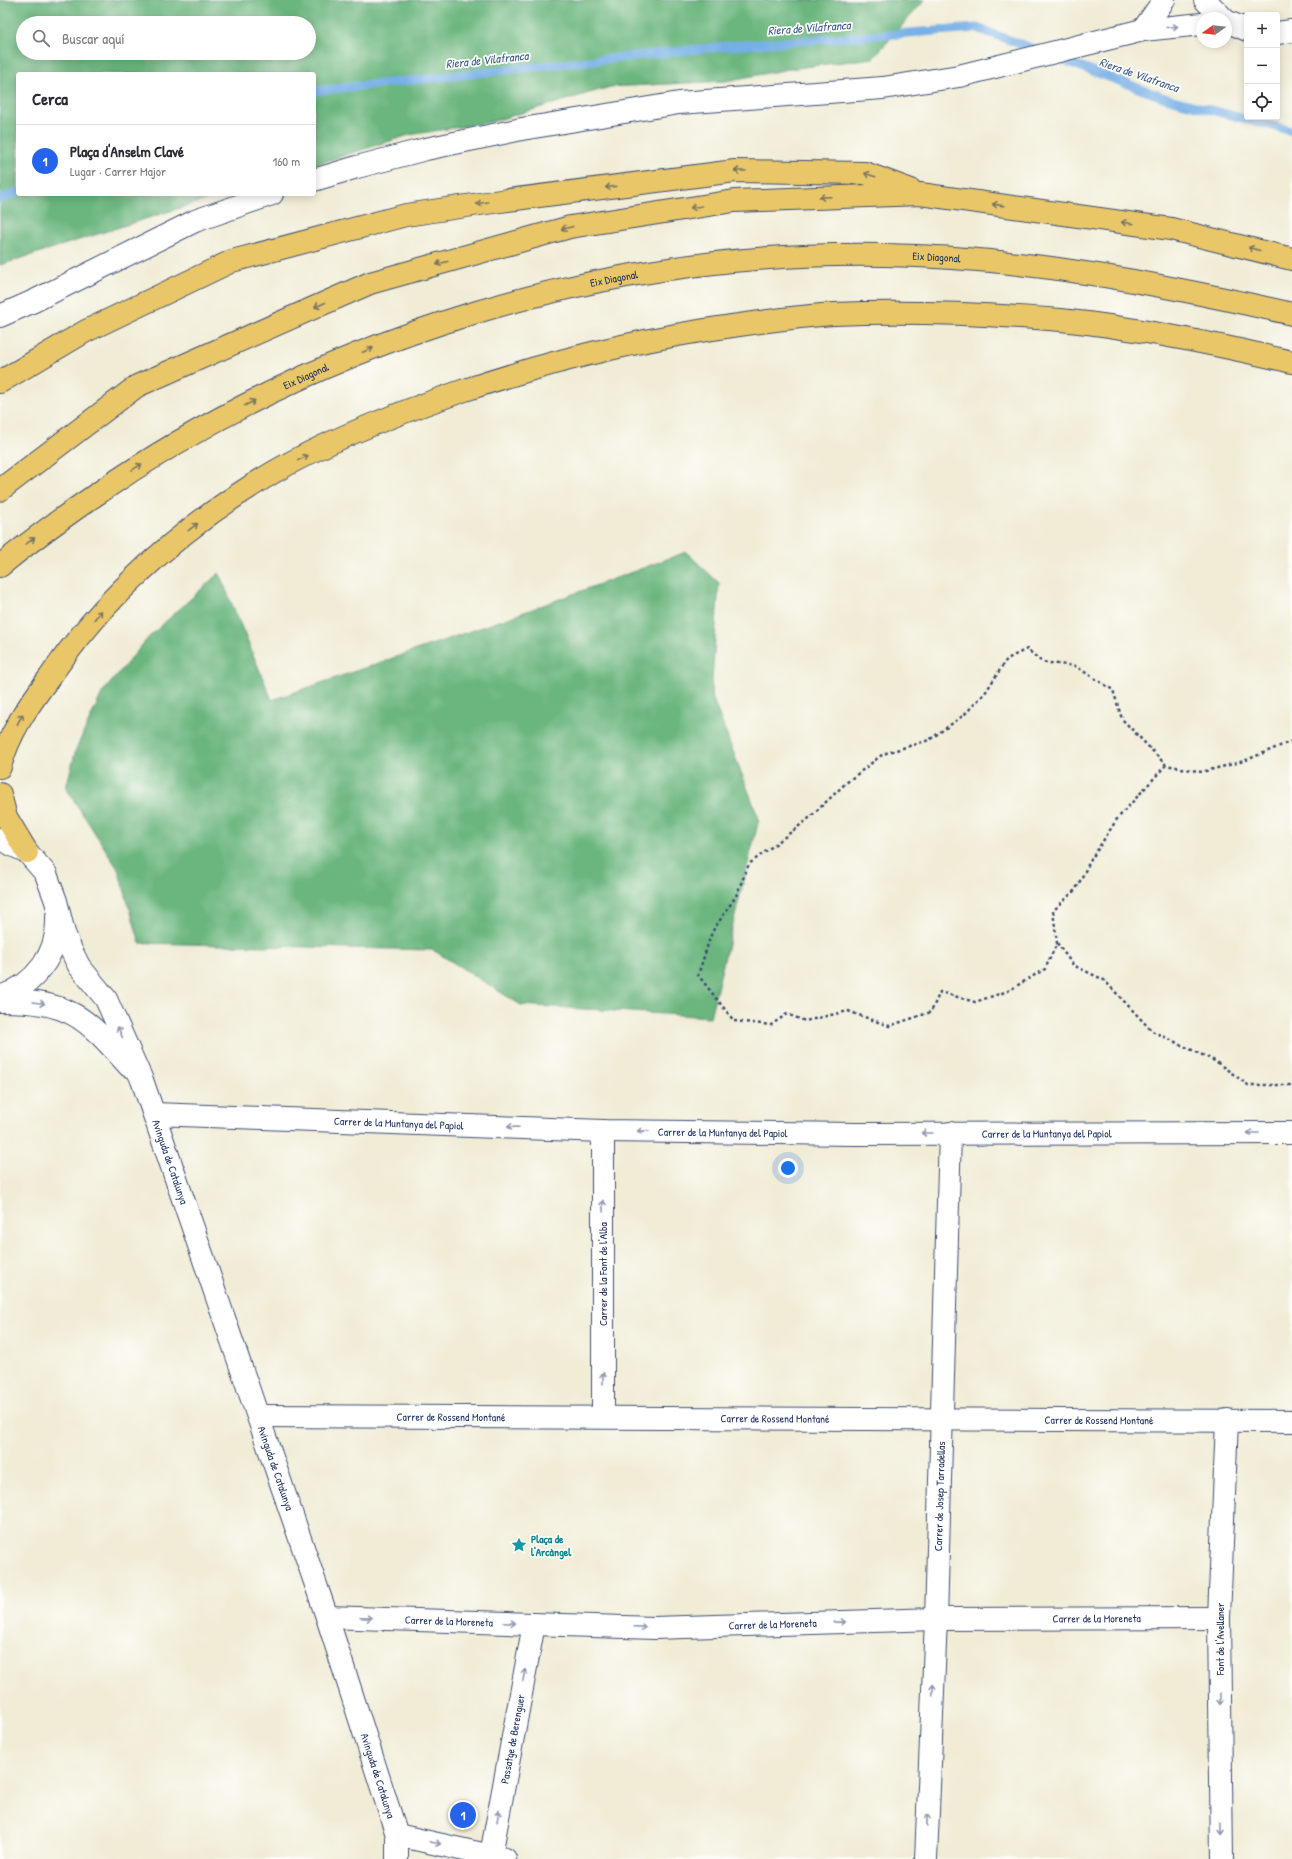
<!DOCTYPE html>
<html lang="es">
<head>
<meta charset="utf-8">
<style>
	:root { --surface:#fff; --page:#f2f2f3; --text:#2b2b33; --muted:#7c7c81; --line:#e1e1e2; --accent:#2563eb }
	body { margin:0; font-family:"Patrick Hand",sans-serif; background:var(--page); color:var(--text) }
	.controls { position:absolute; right:12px; top:12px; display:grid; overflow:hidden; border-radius:4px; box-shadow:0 2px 10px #0003 }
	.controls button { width:36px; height:36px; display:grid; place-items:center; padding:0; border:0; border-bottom:1px solid var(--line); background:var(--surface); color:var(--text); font:20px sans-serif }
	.compass { position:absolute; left:1196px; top:12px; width:36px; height:36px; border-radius:50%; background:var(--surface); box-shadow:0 2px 10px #0003; rotate:256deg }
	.you { position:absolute; left:788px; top:1168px; width:14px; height:14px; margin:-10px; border:3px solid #fff; border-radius:50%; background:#1a73e8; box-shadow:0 0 0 6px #1a73e833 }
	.badge { display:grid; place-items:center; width:26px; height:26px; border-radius:50%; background:var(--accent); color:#fff; font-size:13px; font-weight:700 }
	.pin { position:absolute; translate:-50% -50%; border:2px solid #fff; box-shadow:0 1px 4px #0006 }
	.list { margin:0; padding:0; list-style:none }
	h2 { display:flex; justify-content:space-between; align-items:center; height:52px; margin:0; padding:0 16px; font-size:17px }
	h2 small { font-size:13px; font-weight:400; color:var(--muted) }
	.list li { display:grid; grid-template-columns:26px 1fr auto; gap:12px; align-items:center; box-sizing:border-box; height:72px; padding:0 16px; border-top:1px solid var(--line) }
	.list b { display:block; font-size:15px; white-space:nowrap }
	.list p { margin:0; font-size:13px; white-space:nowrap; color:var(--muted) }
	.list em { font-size:13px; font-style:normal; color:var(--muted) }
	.icon { flex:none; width:22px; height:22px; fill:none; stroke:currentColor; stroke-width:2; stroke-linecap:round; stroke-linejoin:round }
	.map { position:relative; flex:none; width:1292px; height:1859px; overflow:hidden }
	.search { position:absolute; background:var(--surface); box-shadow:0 2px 10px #0003; left:16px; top:16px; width:300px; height:44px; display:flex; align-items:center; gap:10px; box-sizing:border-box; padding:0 14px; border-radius:22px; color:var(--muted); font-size:15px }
	.panel { position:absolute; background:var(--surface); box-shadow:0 2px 10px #0003; left:16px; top:72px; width:300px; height:124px; border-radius:4px }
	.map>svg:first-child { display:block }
	.forest { fill:#6ab67e; stroke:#42726e; fill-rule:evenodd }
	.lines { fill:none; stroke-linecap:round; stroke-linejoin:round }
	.stream { stroke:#76afe6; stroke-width:9 }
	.minor-casing { stroke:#3b4b70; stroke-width:24 }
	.tertiary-casing { stroke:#3b4b70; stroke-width:24 }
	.motorway-casing { stroke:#3b4b70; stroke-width:24 }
	.path { stroke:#3b4b70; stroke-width:2.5; stroke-dasharray:3 3; stroke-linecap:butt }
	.minor { stroke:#fff; stroke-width:22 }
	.tertiary { stroke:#fff; stroke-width:22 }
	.motorway { stroke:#e9c769; stroke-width:22 }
	.oneway { stroke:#8d97ae }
	.oneway2 { stroke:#787363 }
	.labels { text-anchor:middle; stroke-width:3.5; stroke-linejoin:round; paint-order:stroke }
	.street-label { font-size:11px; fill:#1b2f5e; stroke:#fdfcf7 }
	.culture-label { font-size:11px; font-weight:bold; fill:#0d838f; stroke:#fdfcf7; text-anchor:start }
	.water-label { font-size:12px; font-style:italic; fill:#3b5c8e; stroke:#fdfcf7 }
</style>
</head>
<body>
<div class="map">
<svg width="1292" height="1859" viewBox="0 0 1292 1859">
	<rect width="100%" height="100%" fill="#fdfcf7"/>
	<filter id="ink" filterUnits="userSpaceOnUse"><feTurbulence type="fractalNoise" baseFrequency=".025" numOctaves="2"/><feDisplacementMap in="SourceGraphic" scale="8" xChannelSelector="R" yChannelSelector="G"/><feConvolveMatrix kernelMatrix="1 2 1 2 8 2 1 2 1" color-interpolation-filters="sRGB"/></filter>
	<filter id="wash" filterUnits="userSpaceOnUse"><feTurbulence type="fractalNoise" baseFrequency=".012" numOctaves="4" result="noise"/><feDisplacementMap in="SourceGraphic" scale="16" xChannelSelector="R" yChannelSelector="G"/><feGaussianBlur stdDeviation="0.9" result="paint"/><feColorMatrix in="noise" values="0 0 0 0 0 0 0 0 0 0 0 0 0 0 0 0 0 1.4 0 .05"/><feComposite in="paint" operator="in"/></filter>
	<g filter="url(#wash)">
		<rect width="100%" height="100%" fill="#f0ecd6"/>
		<!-- forest -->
		<path class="forest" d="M0,0H925L873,58L789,69L726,81L610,87L491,122L409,135L314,165V74H18V194H224L0,265ZM23,23H309V53H23Z
			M686,552L719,583L711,694L759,819L710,1017L521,1005L433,950L140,943L118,869L66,788L76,749L102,693L149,637L219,573L272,700L511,617Z"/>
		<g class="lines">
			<!-- stream -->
			<path class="stream" d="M1055,57L1165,98L1292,131
				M314,91L718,47L977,28L1039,51
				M0,199L18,192"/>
		</g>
	</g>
	<g filter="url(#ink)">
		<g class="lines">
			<!-- minor casing -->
			<g class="minor-casing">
				<g id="minor">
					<path id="s1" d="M154,1114L603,1131L855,1134L1292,1133"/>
					<path id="s2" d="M258,1416L1292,1421"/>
					<path d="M603,1417V1131"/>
					<path id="s3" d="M327,1617L654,1628L936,1619L1219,1618"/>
					<path d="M397,1835L505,1859"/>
					<path id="s4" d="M491,1855L534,1624"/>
					<path id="s5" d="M926,1859L936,1619L950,1133"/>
					<path d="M1222,1859L1219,1618L1227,1420"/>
				</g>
			</g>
			<!-- tertiary casing -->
			<g class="tertiary-casing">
				<g id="tertiary">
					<path d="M1205,0L1223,18"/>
					<path d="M1226,21L1247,30"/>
					<path d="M1143,30L1164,0"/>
					<path d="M1277,33L1292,31"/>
					<path d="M314,180L357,167L426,149L522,129L679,103L883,88L959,76L1143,30L1202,24"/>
					<path d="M0,316L34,301L195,221L272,194"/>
					<path id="s6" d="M0,839L27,852L46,874L56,901L64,933L71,950L79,966L106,999L142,1080L327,1617L397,1835V1859"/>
					<path d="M0,997C35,985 59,954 57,916"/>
					<path d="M0,1001C71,1001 84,1016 129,1066"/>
				</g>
			</g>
			<!-- motorway casing -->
			<g class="motorway-casing">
				<g id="motorway">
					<path d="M0,382L86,331L232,261L406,215L493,202L735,171L865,173L911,190"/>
					<path d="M0,490L137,386L370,283L570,227L734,201L920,194L1171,229L1292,259"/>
					<path id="s7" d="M0,566C30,541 62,518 94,496C323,337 605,250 884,255C1022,257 1158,283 1292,314"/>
					<path d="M0,767C9,733 28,706 49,678C74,642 102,608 134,578C176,537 223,502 274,472C330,439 401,412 462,391C551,361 640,339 732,326C766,321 801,316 834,314C910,311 986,314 1061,320C1139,328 1216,344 1292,362"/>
					<path d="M0,794L6,817L27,852"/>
				</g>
			</g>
			<!-- path -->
			<path class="path" d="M1166,765L1117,819L1089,863L1076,889L1053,911L1057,943L1045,969L1008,991L975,1002L940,992L931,1012L889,1026L848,1011L805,1021L787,1014L771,1025L734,1021L698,975L712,932L736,896L749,864L807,820L846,783L883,754L929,740L964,715L985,693L1007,659L1027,649L1042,662L1075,666L1113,690L1122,719L1166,765L1202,772L1244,761L1292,741
				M1057,943L1073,965L1104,980L1152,1031L1215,1061L1248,1085H1292"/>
			<!-- minor -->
			<use href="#minor" class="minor"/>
			<!-- tertiary -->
			<use href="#tertiary" class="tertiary"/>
			<!-- motorway -->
			<use href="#motorway" class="motorway"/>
		</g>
		<!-- one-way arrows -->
		<defs><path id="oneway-shaft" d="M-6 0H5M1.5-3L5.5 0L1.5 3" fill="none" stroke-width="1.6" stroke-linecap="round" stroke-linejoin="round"/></defs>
		<g class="oneway">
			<use href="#oneway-shaft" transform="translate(1172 27) rotate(-5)"/>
			<use href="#oneway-shaft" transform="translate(39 1003) rotate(9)"/>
			<use href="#oneway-shaft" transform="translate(120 1032) rotate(-114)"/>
			<use href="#oneway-shaft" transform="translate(513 1127) rotate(-178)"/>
			<use href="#oneway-shaft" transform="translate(643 1131) rotate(-179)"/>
			<use href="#oneway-shaft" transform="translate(927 1133) rotate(180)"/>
			<use href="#oneway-shaft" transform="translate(1253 1133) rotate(180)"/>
			<use href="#oneway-shaft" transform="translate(603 1206) rotate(-90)"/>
			<use href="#oneway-shaft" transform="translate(603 1378) rotate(-90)"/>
			<use href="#oneway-shaft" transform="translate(366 1618) rotate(2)"/>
			<use href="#oneway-shaft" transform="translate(840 1622) rotate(-2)"/>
			<use href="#oneway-shaft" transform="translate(510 1623) rotate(2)"/>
			<use href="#oneway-shaft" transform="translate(640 1627) rotate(2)"/>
			<use href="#oneway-shaft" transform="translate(524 1675) rotate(-80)"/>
			<use href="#oneway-shaft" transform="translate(933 1690) rotate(-88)"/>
			<use href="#oneway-shaft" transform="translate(1220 1699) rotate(89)"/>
			<use href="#oneway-shaft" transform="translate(498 1816) rotate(-80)"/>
			<use href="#oneway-shaft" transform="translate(927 1820) rotate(-88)"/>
			<use href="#oneway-shaft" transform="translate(1222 1829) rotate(89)"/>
			<use href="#oneway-shaft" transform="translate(435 1843) rotate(12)"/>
		</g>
		<g class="oneway2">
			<use href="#oneway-shaft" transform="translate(740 171) rotate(-180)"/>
			<use href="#oneway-shaft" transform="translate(870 175) rotate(-162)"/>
			<use href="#oneway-shaft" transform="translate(611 187) rotate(173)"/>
			<use href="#oneway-shaft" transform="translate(825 197) rotate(178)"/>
			<use href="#oneway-shaft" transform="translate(482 203) rotate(171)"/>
			<use href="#oneway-shaft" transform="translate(998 205) rotate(-172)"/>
			<use href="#oneway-shaft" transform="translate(696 207) rotate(171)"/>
			<use href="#oneway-shaft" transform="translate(1127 223) rotate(-172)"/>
			<use href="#oneway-shaft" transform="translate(567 228) rotate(166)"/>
			<use href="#oneway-shaft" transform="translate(1254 249) rotate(-165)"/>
			<use href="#oneway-shaft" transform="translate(442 263) rotate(165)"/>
			<use href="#oneway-shaft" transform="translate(320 305) rotate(156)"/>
			<use href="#oneway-shaft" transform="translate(368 350) rotate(-23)"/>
			<use href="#oneway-shaft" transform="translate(250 403) rotate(-27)"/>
			<use href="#oneway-shaft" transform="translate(303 458) rotate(-26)"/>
			<use href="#oneway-shaft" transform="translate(137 467) rotate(-32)"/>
			<use href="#oneway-shaft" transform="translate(193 527) rotate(-38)"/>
			<use href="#oneway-shaft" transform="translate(30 541) rotate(-36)"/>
			<use href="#oneway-shaft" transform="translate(98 615) rotate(-50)"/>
			<use href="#oneway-shaft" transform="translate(20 719) rotate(-62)"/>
		</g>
	</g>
	<!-- icons -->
	<defs>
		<g id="sight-bare" transform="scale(1.2)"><path d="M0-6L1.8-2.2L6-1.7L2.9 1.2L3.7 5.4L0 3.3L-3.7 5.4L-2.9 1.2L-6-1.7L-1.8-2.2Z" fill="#0f9aa8" stroke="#fdfcf7" stroke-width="2.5" paint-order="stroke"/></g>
	</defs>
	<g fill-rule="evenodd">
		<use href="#sight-bare" x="519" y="1545"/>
	</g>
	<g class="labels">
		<!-- street labels -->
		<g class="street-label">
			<text dy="4" stroke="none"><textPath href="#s7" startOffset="1009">Eix Diagonal</textPath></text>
			<text dy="4" stroke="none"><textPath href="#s7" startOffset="685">Eix Diagonal</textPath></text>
			<text dy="4" stroke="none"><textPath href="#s7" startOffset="361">Eix Diagonal</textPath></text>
			<text dy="4" stroke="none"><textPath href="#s1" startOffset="245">Carrer de la Muntanya del Papiol</textPath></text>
			<text dy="4" stroke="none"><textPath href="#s1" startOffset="569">Carrer de la Muntanya del Papiol</textPath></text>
			<text dy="4" stroke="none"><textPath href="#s1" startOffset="893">Carrer de la Muntanya del Papiol</textPath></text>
			<text dy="4" stroke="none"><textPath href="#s6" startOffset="375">Avinguda de Catalunya</textPath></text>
			<text transform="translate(603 1274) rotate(-90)" y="4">Carrer de la Font de l'Alba</text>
			<text dy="4" stroke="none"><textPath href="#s2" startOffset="193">Carrer de Rossend Montané</textPath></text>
			<text dy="4" stroke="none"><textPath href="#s2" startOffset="517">Carrer de Rossend Montané</textPath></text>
			<text dy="4" stroke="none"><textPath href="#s2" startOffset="841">Carrer de Rossend Montané</textPath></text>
			<text dy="4" stroke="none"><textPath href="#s6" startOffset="699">Avinguda de Catalunya</textPath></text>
			<text dy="4" stroke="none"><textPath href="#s5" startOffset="363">Carrer de Josep Tarradellas</textPath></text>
			<text dy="4" stroke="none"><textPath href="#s3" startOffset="770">Carrer de la Moreneta</textPath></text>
			<text dy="4" stroke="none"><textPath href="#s3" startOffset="122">Carrer de la Moreneta</textPath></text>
			<text dy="4" stroke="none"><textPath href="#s3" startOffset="446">Carrer de la Moreneta</textPath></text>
			<text transform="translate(1220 1639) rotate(-90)" y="4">Font de l'Avellaner</text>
			<text dy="4" stroke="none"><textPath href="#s4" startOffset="118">Passatge de Berenguer</textPath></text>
			<text dy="4" stroke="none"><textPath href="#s6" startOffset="1023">Avinguda de Catalunya</textPath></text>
		</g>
		<!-- culture labels -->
		<g class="culture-label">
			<text x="531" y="1543">Plaça de<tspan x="531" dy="13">l'Arcàngel</tspan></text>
		</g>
		<!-- water labels -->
		<g class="water-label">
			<text transform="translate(809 28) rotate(-4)" y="4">Riera de Vilafranca</text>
			<text transform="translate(487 60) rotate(-6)" y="4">Riera de Vilafranca</text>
			<text transform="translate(1139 75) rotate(19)" y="4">Riera de Vilafranca</text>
		</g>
	</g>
</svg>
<div class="controls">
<button>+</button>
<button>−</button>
<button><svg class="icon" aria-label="locate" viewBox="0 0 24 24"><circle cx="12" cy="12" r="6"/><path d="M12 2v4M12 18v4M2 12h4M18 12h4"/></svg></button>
</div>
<svg class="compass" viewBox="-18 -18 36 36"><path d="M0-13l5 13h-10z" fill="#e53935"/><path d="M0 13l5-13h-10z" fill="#7c7c81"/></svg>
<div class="you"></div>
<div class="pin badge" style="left:463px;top:1815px">1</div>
<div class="search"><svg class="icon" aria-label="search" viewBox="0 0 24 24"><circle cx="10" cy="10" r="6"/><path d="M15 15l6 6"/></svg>Buscar aquí</div>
<section class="panel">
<h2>Cerca<small></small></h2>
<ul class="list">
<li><span class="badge">1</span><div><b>Plaça d'Anselm Clavé</b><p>Lugar · Carrer Major</p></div><em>160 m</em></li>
</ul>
</section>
</div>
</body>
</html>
